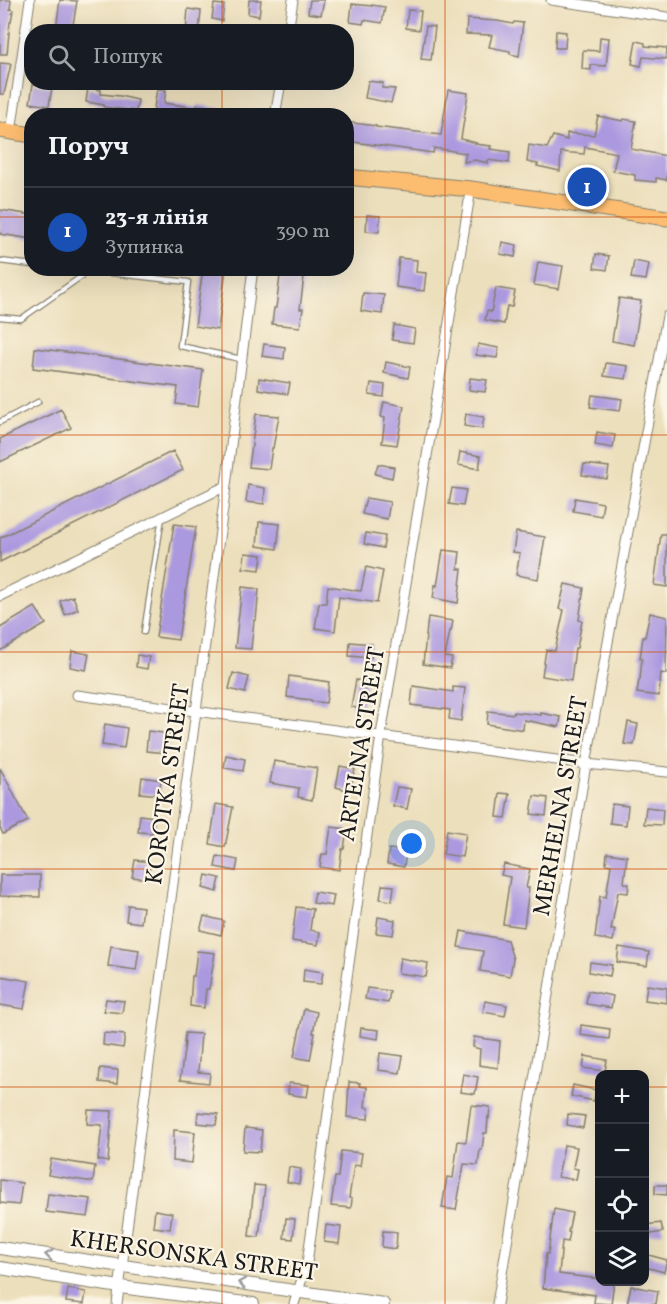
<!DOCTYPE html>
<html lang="uk">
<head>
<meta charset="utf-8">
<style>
	:root { --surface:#171b24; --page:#20242c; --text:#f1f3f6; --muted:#9ea1a6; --line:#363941; --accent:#b45309 }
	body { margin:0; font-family:Vollkorn,serif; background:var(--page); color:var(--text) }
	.controls { position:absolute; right:18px; bottom:18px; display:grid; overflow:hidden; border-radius:12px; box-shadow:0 6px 24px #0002 }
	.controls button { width:54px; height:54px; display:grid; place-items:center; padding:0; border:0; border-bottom:2px solid var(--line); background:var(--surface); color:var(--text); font:30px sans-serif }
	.you { position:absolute; left:412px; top:844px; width:21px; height:21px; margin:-15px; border:4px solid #fff; border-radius:50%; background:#1a73e8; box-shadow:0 0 0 9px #1a73e833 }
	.badge { display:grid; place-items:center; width:39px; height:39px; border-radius:50%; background:var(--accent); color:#fff; font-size:20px; font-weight:700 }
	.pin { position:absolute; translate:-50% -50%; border:3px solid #fff; box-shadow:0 2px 6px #0006 }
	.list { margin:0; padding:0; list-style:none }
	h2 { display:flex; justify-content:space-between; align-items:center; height:78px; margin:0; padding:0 24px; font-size:26px }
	h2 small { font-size:20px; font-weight:400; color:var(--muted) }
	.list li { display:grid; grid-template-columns:39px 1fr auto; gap:18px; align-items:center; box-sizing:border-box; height:90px; padding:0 24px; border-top:2px solid var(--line) }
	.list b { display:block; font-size:22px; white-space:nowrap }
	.list p { margin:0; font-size:20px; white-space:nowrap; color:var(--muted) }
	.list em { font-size:20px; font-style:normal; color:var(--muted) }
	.icon { flex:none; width:33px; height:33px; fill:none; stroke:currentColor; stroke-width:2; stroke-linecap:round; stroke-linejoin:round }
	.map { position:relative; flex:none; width:667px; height:1304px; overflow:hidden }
	.search { position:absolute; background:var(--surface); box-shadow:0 6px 24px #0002; left:24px; top:24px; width:330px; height:66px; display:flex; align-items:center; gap:15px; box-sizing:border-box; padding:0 21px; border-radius:24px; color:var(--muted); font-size:22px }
	.panel { position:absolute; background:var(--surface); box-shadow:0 6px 24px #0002; left:24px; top:108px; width:330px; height:168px; border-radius:24px }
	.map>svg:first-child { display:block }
	.building { fill:#ab99e0 }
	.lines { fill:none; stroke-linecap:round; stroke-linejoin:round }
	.service-casing { stroke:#847e6c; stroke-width:7 }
	.minor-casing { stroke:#847e6c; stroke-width:11 }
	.tertiary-casing { stroke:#847e6c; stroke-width:14 }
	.primary-casing { stroke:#847e6c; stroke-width:17 }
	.service { stroke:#fff; stroke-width:4.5 }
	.minor { stroke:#fff; stroke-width:9 }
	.tertiary { stroke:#fff; stroke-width:12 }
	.primary { stroke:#fcbd6f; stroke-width:15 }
	.oneway { stroke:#999 }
	.grid { fill:none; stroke:#d4530e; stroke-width:1.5; stroke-opacity:0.55 }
	.labels { text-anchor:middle; stroke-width:4.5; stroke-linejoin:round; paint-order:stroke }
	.street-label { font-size:24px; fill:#1c1c1c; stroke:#fcf5e5 }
</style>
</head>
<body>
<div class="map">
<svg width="667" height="1304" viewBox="0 0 667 1304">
	<rect width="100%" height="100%" fill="#fcf5e5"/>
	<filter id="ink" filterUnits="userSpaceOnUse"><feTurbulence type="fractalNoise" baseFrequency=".0167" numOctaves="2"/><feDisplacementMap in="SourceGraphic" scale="12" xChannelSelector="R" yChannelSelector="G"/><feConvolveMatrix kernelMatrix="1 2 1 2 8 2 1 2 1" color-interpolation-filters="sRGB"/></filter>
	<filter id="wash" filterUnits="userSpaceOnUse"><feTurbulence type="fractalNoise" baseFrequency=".008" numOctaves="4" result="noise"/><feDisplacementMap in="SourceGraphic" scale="24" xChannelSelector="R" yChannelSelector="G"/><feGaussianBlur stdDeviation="1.35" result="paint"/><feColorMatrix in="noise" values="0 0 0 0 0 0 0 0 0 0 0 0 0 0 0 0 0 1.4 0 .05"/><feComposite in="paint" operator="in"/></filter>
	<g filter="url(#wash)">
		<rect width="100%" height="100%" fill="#ecdfbc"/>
		<g id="blocks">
			<!-- building -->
			<path class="building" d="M0,0H11L10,9L13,10L11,22H10L7,54H0Z
				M60,0L77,1L72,31L56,29Z
				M249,0H261L259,16L248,14Z
				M310,0H324L321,15L308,13Z
				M214,4L224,5L222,21L212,19Z
				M352,4L372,6V5L385,7L382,23L364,20L363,24L350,22Z
				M188,9L201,11L199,32H186Z
				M408,10L421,11L419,30L406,28Z
				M467,19L497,21L513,24L514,22L523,23L519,56L510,54V51L489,47L492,35L466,34Z
				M426,26L435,27L431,60L421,59Z
				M556,31L566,32L565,48H555Z
				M600,37L609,38L606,66L591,65V70L582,69L583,50L599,51Z
				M636,41L645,43V46L667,48L666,59L643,57L641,66L632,64Z
				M0,63L11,64L4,94H0Z
				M368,81L383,83L382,88L395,89L391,103L365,98Z
				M33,84L52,87L49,106L30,103Z
				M88,88L101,90V94L120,96L138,100L136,111L104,107V105L86,102Z
				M157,89L166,90L164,103L197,108V105L228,110L227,116H162L153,114Z
				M448,90L468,93L461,139L476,143L475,144L491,146L490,149L510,152L509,163L488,160V163L475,160L464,162L466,153L434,148L433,153L346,141V122L376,126V127L441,135Z
				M598,116L623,121V119L636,121L631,149L667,156V180L656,178V182L635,180V175L613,171L617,153L585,147L584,154L561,152L560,171L537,166L538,164L527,162L529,145L547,148L553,136L567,140V133L594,135Z
				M0,210L32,215V239L0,234Z
				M367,215L380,216L379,232L366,231Z
				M502,242L517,245L515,257L500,254Z
				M596,254L609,256L607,270L594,268Z
				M399,258L417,260L416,272L426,273L424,291L396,287Z
				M634,261L649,264L646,280L631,278Z
				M538,262L563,266L559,289L534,285Z
				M203,268H226L218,330L195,326Z
				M281,268H305L300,309H303L300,327L272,324L274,308H276Z
				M496,288L515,291L512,307L507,306L504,324L485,320L487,311L491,312Z
				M363,293L384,295L382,314L361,311Z
				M619,298L641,301L634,345L612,341Z
				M394,325L415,329L413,343L392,340Z
				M264,344L285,347L284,359L262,356Z
				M478,344L499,348L497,358L476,355Z
				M35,348L203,370L198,407L176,404L178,387L33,368Z
				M386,362L410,367L408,378L384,373Z
				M606,363L628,366L626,379L604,376Z
				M259,378L290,383L288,394L258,389Z
				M470,378L487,380L485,392L469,390Z
				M371,383L385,385L384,397L369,395Z
				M592,395L622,399L620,411L590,407Z
				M384,402L404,406L397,445L382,443L385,418L381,417Z
				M61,409L71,428L0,462V439Z
				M256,414L279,416L273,448H272L269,469L249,467Z
				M466,414L484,417L482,429L464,426Z
				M597,432L615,435L613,448L595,445Z
				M173,451L183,470L0,562V538Z
				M460,452L481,456L479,469L458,465Z
				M378,464L394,467L392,478L375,474Z
				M584,464L609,467L607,479L582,475Z
				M248,485L265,488L264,504L246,502Z
				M452,488L466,490L463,506L449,504Z
				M366,498L390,502L387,519L362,514Z
				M575,498L603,503L601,516L573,511Z
				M259,522L280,524L277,549L257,546Z
				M174,524L196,527L178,640L156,637Z
				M516,532L545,537L538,579L516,575L520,553L513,552Z
				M366,533L385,536L383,548L364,544Z
				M661,534H667V587L654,585Z
				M443,550L460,552L458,569H462L458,603L433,598L435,585L437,586Z
				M245,553L262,555L260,570L243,568Z
				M366,567L383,571L377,603L339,597L335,631L315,628L319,603H326L328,586L361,591Z
				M565,584L584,588L579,620L582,621L577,648H575L571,681L542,676L546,650L555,651L564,610L559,609Z
				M242,587L259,589L256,620H254L251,649L235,648Z
				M73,596L78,609L65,615L60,601Z
				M35,607L46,624L0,651V628Z
				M650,613L667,617L666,674L661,673L659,696L637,693L639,680H640L642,658H640L643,637H645Z
				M428,617L453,621L451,631H450L445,657L452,658L450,668L423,664Z
				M350,642L372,644L371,658L349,656Z
				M72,651L89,654L86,670L70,667Z
				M137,655L149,657L147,669L136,667Z
				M233,673L249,677L245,693L229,689Z
				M289,676L329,682L326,703L311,701V700L287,697Z
				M356,680L366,681L362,709L351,707Z
				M413,686L453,692V687L465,688L461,721L449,719L450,710L411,705Z
				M488,711L514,714V712L541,715V713L561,717L559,727L524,720L523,730L487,724Z
				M628,722L638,724L634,745L624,744Z
				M105,724L127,728L124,748L102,745Z
				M148,731L170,734L167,753L146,751Z
				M226,755L245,759L243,771L224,768Z
				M274,761L317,768L312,800L298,797L299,788L270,783Z
				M340,766L355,769L350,791L336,787Z
				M0,768L28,821L3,834L0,828Z
				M142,777L161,780L159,795L140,793Z
				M397,787L411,789L407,809L393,806Z
				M500,793L510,794L506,818L497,817Z
				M534,796L548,798L546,816L531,814Z
				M216,804L233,807L225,847L210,844Z
				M612,804L628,806L626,825L610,823Z
				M646,807L663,809L662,825L644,824Z
				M140,815L154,817L153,833L138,832Z
				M331,827L347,829L344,849H342L339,870L320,867L322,854H327Z
				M447,830L466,833L462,857L443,854Z
				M389,849L406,851L404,867L387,864Z
				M607,853L627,856L624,883L629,884L628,893L618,892L611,930H615L613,941L595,938L600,896L606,897L611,865L606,864Z
				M217,856L238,860L236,871L215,867Z
				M135,860L150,862L148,879L132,877Z
				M504,864L530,869L526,888H529L524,927L503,924L510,877L501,875Z
				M0,875H40V897L0,896Z
				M206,875L220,878L217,892L203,888Z
				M382,885L394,886L392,901L380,899Z
				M315,892L334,895L332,906L313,903Z
				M128,905L143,907L141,923L126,921Z
				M296,907L313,909L310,930L320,932L318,945L292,941Z
				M204,916L224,921L221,935L200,930Z
				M378,917L395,920L393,935L376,933Z
				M461,931L507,940L513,959L510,976L480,971L483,951L458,947Z
				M111,946L139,950L136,970L108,966Z
				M619,947L649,952L647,966L617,962Z
				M197,951L215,953L209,989H206L204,1008L190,1006L192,976H194Z
				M400,958L428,963L426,977L398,973Z
				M590,962L612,965L610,976L589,972Z
				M304,969L323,972L321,984L303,982Z
				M0,976L29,981L24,1009L0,1005Z
				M647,985L667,988V1003L645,1000Z
				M367,988L390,991L388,1003L365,999Z
				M588,991L613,996L611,1008L586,1004Z
				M106,999L124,1001L122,1013L104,1011Z
				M485,1001L507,1005L505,1016L483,1012Z
				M304,1009L317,1012L313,1033H315L310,1060L294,1057Z
				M581,1025L610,1029L609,1039L580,1035Z
				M361,1028L379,1030L378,1039L360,1036Z
				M104,1033L125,1035L123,1048L103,1045Z
				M185,1033L201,1034L198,1072L210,1073L209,1083L180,1080L185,1043H184Z
				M474,1037L500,1041L498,1068L479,1065L480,1049L473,1047Z
				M380,1053L403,1056L400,1073L378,1070Z
				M585,1056L607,1060L605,1071L583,1068Z
				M100,1068L118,1070L117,1084L99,1082Z
				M463,1074L478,1077L475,1094L460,1092Z
				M349,1082L360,1083L359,1086L367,1087L365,1107L369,1108L368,1119L347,1117Z
				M289,1083L309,1085L307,1097L288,1094Z
				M573,1085L596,1090L594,1101L571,1096Z
				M471,1105L490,1107L489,1118L488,1117L487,1133H484L482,1150H480L478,1165L464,1164L456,1210L442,1208L447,1177L453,1178L458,1141L466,1142Z
				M88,1110L112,1111L108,1162L98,1160L102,1125L87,1124Z
				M198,1112L218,1114L216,1125L197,1123Z
				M568,1114L585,1116L583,1128L567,1125Z
				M245,1128L262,1130L260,1152L243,1151Z
				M174,1130L195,1132L192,1163L173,1161Z
				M564,1145L577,1147L573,1168L578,1169L576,1180L558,1177Z
				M341,1151L362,1153L360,1166L354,1165L349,1198L352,1199L351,1208L331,1206L335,1177H338Z
				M51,1159L95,1166L93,1182L48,1175Z
				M289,1167L301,1169L299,1184L287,1182Z
				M0,1180L22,1183L19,1205L0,1203Z
				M254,1185L265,1186L259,1237L249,1236Z
				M655,1185H667V1195L655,1194Z
				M48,1194L91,1199L88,1217L46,1212Z
				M554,1209L572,1213L568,1232H570L568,1242L562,1241L559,1274L600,1279V1281H614L611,1304L594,1303L595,1295L543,1288L546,1254H548Z
				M155,1210L172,1213L170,1229L153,1227Z
				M286,1218L295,1219L293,1239L284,1238Z
				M661,1223L663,1232L645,1235V1225Z
				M326,1225L341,1227L339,1244L324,1242Z
				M383,1231L397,1232L396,1249L382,1247Z
				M645,1254L667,1260L664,1272L645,1267Z
				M631,1286L658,1291L656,1304H627Z
				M68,1289L86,1292L84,1304L66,1302Z"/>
		</g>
	</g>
	<g filter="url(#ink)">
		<use href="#blocks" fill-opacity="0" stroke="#847e6c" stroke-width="1.5"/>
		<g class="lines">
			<!-- service casing -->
			<g class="service-casing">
				<path id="service" d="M0,261L32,265
					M67,268L188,282L180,346L241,359
					M0,317L21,319L89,271
					M0,422L38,402
					M144,632L162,517"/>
			</g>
			<!-- minor casing -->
			<g class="minor-casing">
				<path id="minor" d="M551,0L667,17
					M288,32L293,0
					M275,116L281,82
					M11,132L30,0
					M0,596L226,486
					M77,695L586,764L667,772
					M117,1304L226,486L253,268
					M294,1304L307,1263L381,735L471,189
					M497,1304L586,764L667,316"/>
			</g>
			<!-- tertiary casing -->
			<g class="tertiary-casing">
				<path id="tertiary" d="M0,1248L383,1304
					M0,1268L120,1287L253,1304"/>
			</g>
			<!-- primary casing -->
			<g class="primary-casing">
				<path id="primary" d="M0,130L32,135
					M346,177L471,189L667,218"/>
			</g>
			<!-- service -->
			<use href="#service" class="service"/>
			<!-- minor -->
			<use href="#minor" class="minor"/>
			<!-- tertiary -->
			<use href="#tertiary" class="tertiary"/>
			<!-- primary -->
			<use href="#primary" class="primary"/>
		</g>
		<!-- one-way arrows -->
		<defs><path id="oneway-chevron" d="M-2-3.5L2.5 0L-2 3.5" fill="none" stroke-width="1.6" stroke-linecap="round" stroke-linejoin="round" transform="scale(1.5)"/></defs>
		<g class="oneway">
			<use href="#oneway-chevron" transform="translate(49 1255) rotate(-172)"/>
			<use href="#oneway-chevron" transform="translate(242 1283) rotate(-172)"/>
		</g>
	</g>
	<!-- grid -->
	<path class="grid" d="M222,0V32M445,0V1304M222,82V116M0,217H32M346,217H667M222,268V1304M0,435H667M0,652H667M0,869H667M0,1087H600M644,1087H667"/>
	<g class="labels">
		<!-- street labels -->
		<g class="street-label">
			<text transform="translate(361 744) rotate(-81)" y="8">ARTELNA STREET</text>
			<text transform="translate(167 784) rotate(-82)" y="8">KOROTKA STREET</text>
			<text transform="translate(560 806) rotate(-80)" y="8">MERHELNA STREET</text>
			<text transform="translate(194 1255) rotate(8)" y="8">KHERSONSKA STREET</text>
		</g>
	</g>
</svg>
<div class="controls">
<button>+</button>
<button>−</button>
<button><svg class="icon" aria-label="locate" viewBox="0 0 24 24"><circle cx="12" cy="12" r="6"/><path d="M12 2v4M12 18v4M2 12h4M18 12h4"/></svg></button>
<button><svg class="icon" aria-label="layers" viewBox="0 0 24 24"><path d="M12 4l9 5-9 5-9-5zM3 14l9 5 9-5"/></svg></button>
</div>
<div class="you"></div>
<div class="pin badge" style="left:587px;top:187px;background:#1a4fb4">1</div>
<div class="search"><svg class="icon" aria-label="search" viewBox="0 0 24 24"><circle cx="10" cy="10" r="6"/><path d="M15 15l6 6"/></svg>Пошук</div>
<section class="panel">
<h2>Поруч<small></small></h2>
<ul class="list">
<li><span class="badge" style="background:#1a4fb4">1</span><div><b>23-я лінія</b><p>Зупинка</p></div><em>390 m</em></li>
</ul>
</section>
</div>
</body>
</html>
